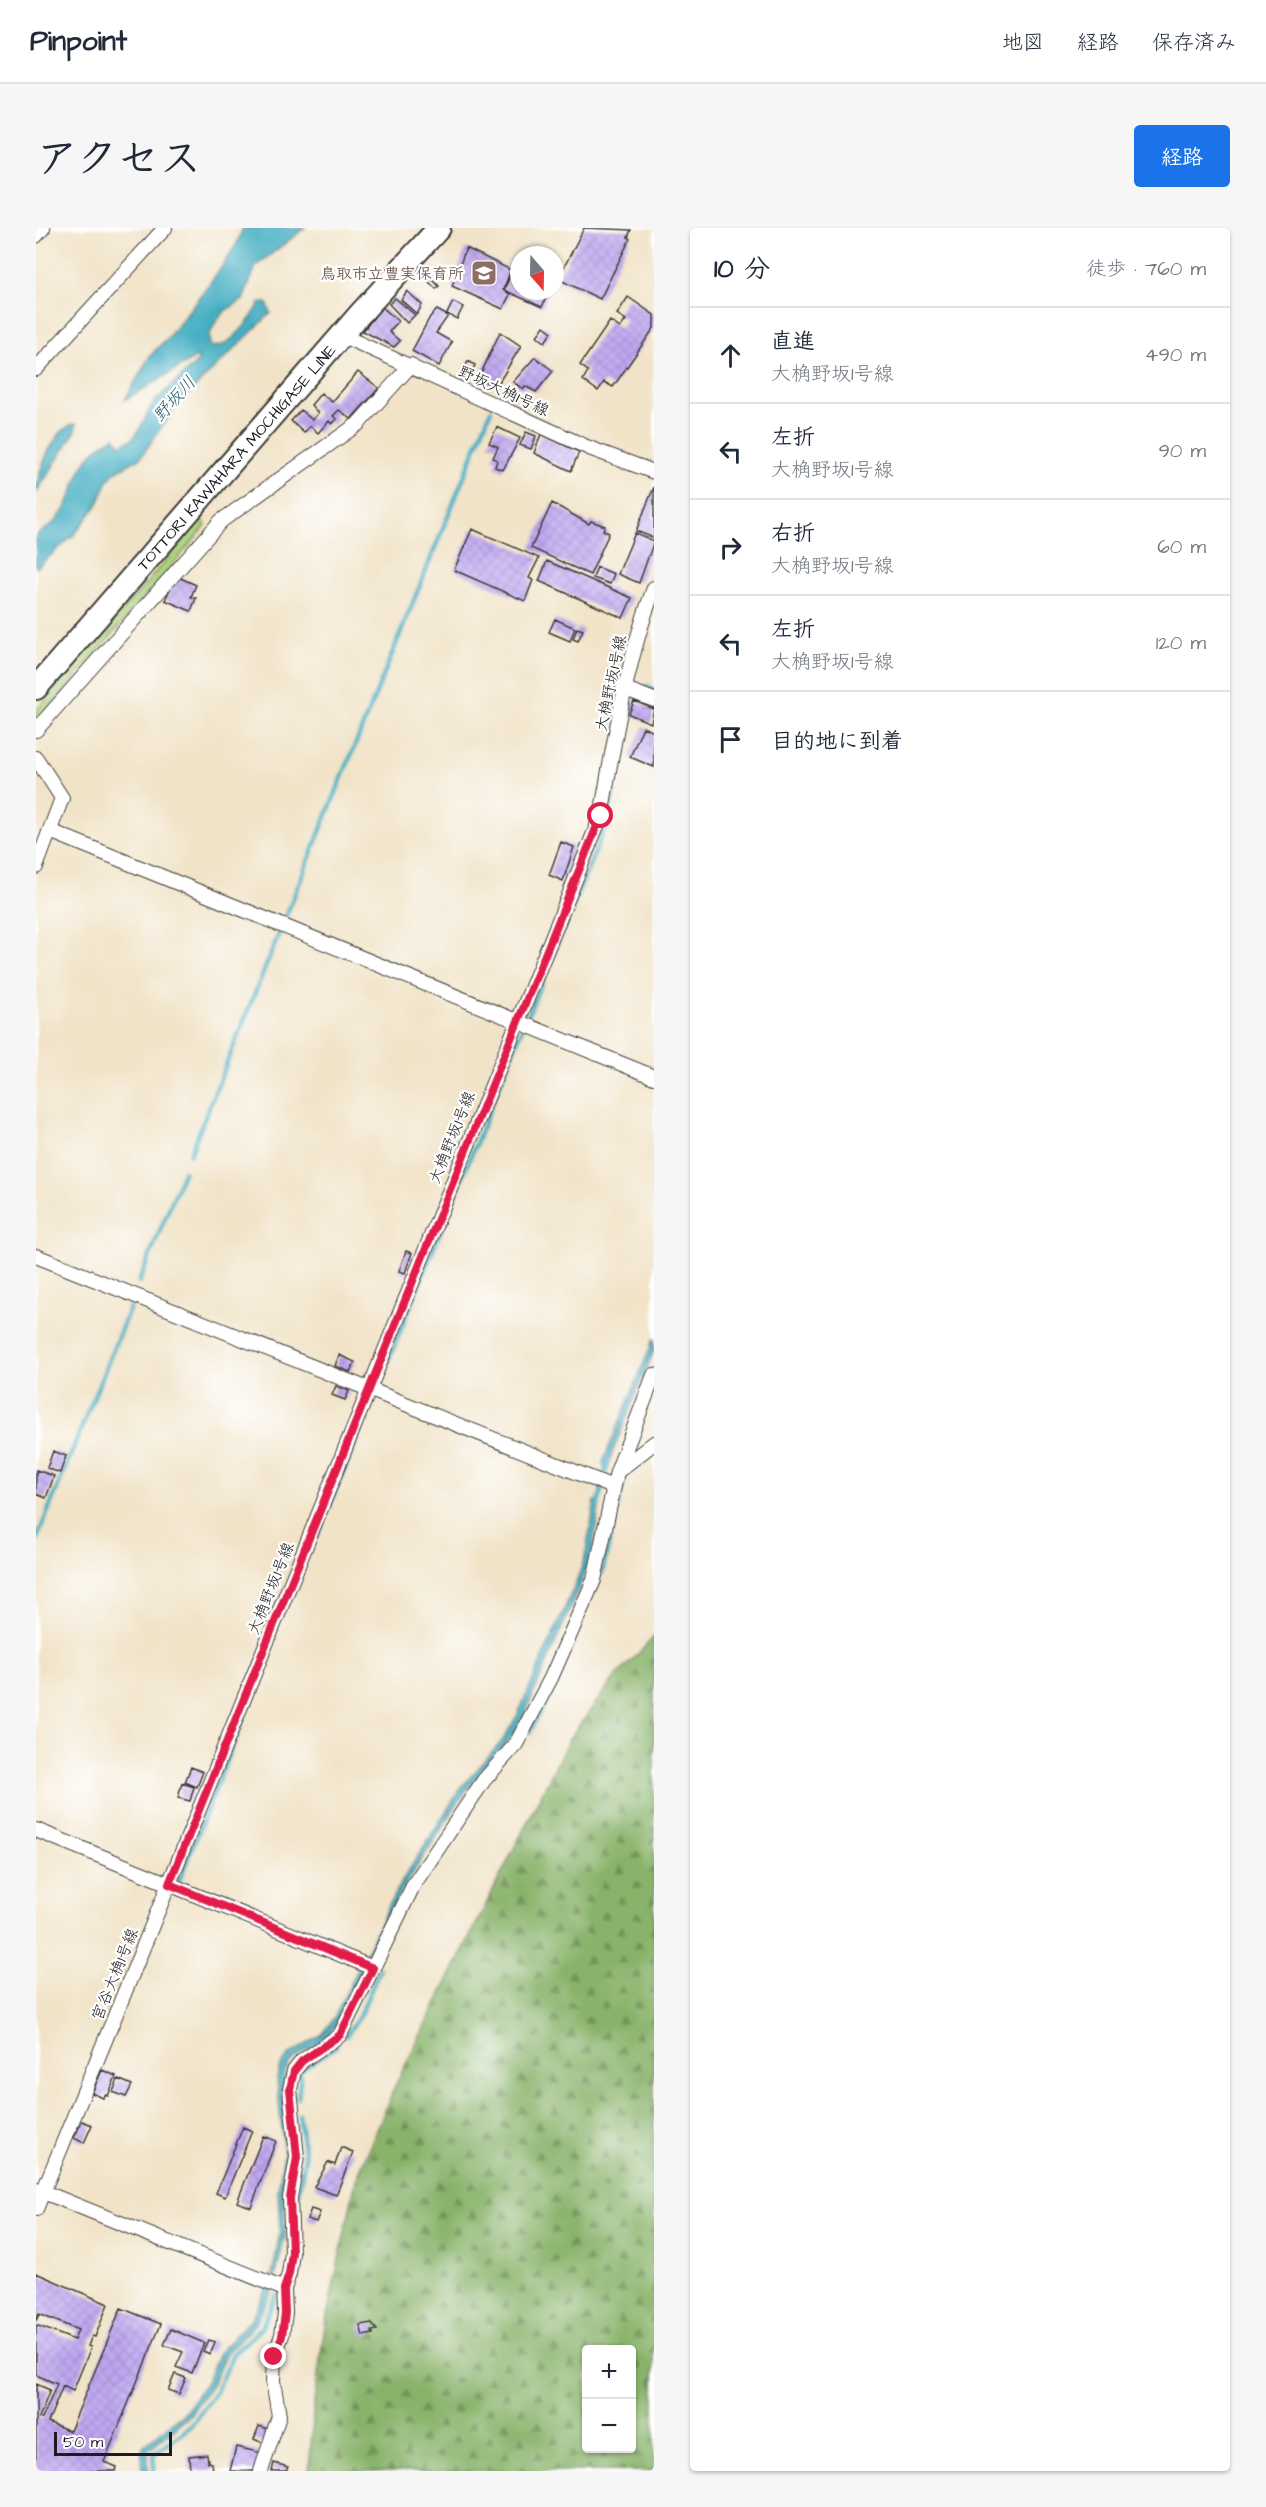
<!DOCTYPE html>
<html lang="ja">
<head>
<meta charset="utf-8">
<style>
	:root { --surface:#fff; --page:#f6f6f7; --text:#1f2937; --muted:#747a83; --line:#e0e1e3; --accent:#1a73e8 }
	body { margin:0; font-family:"Architects Daughter","Klee One",sans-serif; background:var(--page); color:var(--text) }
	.controls { position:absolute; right:18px; bottom:18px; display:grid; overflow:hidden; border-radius:6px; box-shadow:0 2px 4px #0004 }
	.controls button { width:54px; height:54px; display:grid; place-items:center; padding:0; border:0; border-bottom:2px solid var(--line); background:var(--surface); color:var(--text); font:30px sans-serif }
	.compass { position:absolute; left:474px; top:18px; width:54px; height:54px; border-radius:50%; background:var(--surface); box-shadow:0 2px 4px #0004; rotate:160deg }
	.scale { position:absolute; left:18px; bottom:15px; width:118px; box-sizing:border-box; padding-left:6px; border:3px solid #1c1c1c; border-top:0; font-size:16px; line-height:21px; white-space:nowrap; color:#1c1c1c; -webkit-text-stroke:4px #fff; paint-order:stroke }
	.stop { position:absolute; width:18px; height:18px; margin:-14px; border:4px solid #e11d48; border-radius:50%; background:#fff }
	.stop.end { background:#e11d48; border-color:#fff; box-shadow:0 2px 6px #0008 }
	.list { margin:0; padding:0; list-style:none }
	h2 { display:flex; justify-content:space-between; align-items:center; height:78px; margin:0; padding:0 24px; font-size:26px }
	h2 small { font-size:20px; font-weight:400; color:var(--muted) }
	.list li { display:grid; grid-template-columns:39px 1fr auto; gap:18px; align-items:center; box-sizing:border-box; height:96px; padding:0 24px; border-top:2px solid var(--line) }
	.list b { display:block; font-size:22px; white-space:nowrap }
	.list p { margin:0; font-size:20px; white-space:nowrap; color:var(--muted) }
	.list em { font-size:20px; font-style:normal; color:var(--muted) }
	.icon { flex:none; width:33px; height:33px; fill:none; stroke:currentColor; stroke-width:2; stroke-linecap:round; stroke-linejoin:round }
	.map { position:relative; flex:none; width:618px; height:2243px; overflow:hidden; border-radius:6px }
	header { display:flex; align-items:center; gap:36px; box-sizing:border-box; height:84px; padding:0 30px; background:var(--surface); border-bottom:2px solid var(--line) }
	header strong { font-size:28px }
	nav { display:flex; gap:33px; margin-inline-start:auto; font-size:21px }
	.intro { display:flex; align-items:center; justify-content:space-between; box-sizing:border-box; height:144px; padding:0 36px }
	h1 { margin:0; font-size:42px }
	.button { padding:15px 27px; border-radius:6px; background:var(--accent); color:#fff; font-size:21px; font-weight:700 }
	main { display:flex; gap:36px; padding:0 36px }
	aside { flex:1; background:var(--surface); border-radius:6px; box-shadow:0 2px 4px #0004 }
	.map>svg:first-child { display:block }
	.green { fill:#acd17b; stroke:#64764c; stroke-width:1.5 }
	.forest { fill:url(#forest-firs); stroke:#526844; stroke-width:1.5; fill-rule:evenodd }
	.water { fill:#44afc2; stroke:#30666f; stroke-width:1.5 }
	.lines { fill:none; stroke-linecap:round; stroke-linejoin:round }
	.stream { stroke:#44afc2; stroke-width:4.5 }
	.building { fill:url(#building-cross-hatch) }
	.street-casing { stroke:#3c3a36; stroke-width:16 }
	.primary-casing { stroke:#3c3a36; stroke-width:26 }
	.street { stroke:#fff; stroke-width:14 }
	.primary { stroke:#fff; stroke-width:22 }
	.route { stroke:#e11d48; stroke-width:8 }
	.labels { text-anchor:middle; stroke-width:4.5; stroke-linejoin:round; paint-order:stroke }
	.education-label { font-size:16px; font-weight:bold; fill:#785e54; stroke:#fff; text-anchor:end }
	.street-label { font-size:16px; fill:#1c1c1c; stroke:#fff }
	.water-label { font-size:18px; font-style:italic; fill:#2e5e67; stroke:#fff }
</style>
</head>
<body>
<header>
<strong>Pinpoint</strong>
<nav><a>地図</a><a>経路</a><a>保存済み</a></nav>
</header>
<div class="intro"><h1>アクセス</h1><a class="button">経路</a></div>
<main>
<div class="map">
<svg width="618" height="2243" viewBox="0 0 618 2243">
	<defs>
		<pattern id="forest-firs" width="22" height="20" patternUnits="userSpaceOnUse" patternTransform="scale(1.5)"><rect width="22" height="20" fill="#89b36b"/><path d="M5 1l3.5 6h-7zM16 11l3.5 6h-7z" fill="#6f9157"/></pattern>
		<pattern id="building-cross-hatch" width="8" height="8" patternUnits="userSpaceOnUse" patternTransform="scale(1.5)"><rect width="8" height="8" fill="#bfa7f1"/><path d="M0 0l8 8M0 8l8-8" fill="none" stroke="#a48fce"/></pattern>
	</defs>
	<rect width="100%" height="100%" fill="#fff"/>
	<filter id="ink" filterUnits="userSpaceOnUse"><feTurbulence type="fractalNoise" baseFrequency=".0167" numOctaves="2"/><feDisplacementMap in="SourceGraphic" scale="12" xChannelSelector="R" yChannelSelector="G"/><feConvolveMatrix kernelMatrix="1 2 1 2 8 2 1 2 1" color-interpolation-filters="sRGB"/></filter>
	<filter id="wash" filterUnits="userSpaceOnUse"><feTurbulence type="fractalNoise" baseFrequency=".008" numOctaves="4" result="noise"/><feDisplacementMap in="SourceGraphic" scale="24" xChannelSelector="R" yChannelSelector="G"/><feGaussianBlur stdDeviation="1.35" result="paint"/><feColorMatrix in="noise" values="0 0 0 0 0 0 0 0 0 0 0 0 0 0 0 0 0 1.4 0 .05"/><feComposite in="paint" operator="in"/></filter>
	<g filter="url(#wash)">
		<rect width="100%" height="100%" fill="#f1e3c7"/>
		<!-- green -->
		<path class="green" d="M166,290L170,298L0,495V483Z"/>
		<!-- forest -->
		<path class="forest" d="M618,1409V2243H273L278,2175L289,2097L320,1952L359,1858L533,1511L577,1452ZM550,2122H596V2220H550Z"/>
		<!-- water -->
		<path class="water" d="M207,0H269L220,38L207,72L190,82L179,95L173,108L174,118C192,124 217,89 224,75H231L235,85L141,177L104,230L79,244L72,252L62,276L37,308L0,340V307C52,280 25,235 79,209L84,217L95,212L102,204L117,175L162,133V129L159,130L89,172L114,128L134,107L183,43L200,17Z
			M40,196L39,204L0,265C0,246 19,198 40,196Z
			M618,1110V1122L576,1225L572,1242H569L567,1234Z
			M559,1273L564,1274L555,1332L488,1488L472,1514L429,1564L364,1665L304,1790L290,1810L256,1832L250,1841L246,1860L254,1927L247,1959L249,2007L236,2063L220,2095L189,2127L176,2156L153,2188L112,2223V2243H106L105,2228L108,2218L148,2185L170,2154L184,2123L215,2091L236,2048L244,2004L242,1963L248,1926L241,1851L244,1839L253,1827L287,1806L299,1788L361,1661L425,1560L467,1512L482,1486L542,1350L549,1329Z"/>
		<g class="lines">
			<!-- stream -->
			<path class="stream" d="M611,458L618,463
				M249,690L455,182
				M490,792L572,592L583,537
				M154,926L244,703
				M103,1054L148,943
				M343,1156L486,801
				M562,1278L571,1236
				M281,1309L336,1173
				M0,1313L94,1079
				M566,1345L588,1252
				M494,1504L509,1474
				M143,1653L214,1473
				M310,1808L323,1789L344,1741
				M267,1841L300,1818
				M262,1870L265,1846
				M262,2007L261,1972L269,1930L263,1887
				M118,2243V2226L155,2198L179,2164L197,2126L225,2100L240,2067"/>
		</g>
		<g id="blocks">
			<!-- building -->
			<path class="building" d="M548,0L595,2L592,9L594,11L564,71L522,51Z
				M430,20L475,42L467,62L474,66L467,81L416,58Z
				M479,37L483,38V63H513L506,79L468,62Z
				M391,46L403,58L400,61L388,49Z
				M371,63L386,77L381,86L365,72Z
				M592,69L618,87V100L577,159L568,154L562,163L547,152L552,143L544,137L574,93L584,100L590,92L581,86Z
				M359,70L379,87L371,95L353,76Z
				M417,74L427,79L421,91L411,86Z
				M346,79L362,93L353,104L364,113L358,119L327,103Z
				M401,82L412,88L400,105L416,114L403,138L376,123L394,89Z
				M508,98L516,104L509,114L501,108Z
				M464,104L485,118L460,159L443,150Z
				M499,129L517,143L500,164L489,158L487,161L477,154Z
				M432,133L439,137L432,152L425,148Z
				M322,144L343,160L315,191L303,182L297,188L301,191L296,196L293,193L282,205L274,198L268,205L255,193L265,182L276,192L282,185L275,177L285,165L296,174Z
				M461,199L484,210L467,242L459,239L461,232L457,230L462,219L453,215Z
				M490,204L500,208L495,221L484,217Z
				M505,206L543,224L535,243L498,225Z
				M618,259V310L600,303Z
				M516,275L553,296L555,293L569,298L567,302L573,305L554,347L495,320Z
				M436,301L503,330L493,350L497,352L489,373L418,342Z
				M599,305L618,313L603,355L582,346Z
				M511,333L596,370L587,390L503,353Z
				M561,339L578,346L574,356L557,350Z
				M140,348L160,357L155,369L160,370L155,383L129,372Z
				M519,391L539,400L534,413L513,404Z
				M541,400L547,402L542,413L537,411Z
				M598,473L618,481L615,495L593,486Z
				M607,499L618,504V539L594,529Z
				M525,614L538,619L527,653L513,647Z
				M370,1023L376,1025L369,1045L363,1043Z
				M303,1127L319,1134L314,1144L299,1138Z
				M300,1158L313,1163L309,1172L296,1167Z
				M17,1223L30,1228L24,1245L11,1240Z
				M0,1242L18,1248L10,1270L0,1266Z
				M155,1539L167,1544L161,1559L149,1554Z
				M146,1555L158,1559L154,1573L142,1570Z
				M66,1842L80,1848L72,1868L69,1867L67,1870L56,1865Z
				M82,1851L96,1857L90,1869L77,1864Z
				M46,1893L56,1897L48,1915L38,1910Z
				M207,1899L216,1903L189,1969L180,1965Z
				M227,1908L240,1913L215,1979L201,1974Z
				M305,1919L317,1924L300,1967L278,1959L292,1934L299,1937Z
				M275,1981L284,1984L280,1994L271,1991Z
				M0,2045L72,2076L59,2109L56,2108L52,2118L55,2119L37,2163L27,2158L12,2194L34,2203L85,2080L125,2096L68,2234L81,2239L80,2243H0V2156L14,2162L3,2190L6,2191L21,2156L0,2147V2097L38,2112L42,2102L3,2086L0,2093Z
				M335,2095L341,2102L336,2103L337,2106L327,2108L324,2097Z
				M135,2101L168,2115L156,2145L140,2139L147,2124L128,2117Z
				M172,2112L179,2114L174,2126L167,2123Z
				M139,2146L150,2150L143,2166L132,2162Z
				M223,2198L235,2202L229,2216L218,2211Z
				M200,2219L226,2225L221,2243H194Z
				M171,2226L172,2234L176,2235L177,2243H154L153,2228Z
				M238,2235L252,2239L250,2243H236Z"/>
		</g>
	</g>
	<g filter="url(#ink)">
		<use href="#blocks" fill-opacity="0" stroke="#3c3a36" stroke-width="1.5"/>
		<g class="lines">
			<!-- street casing -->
			<g class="street-casing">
				<path id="street" d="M0,8L7,0
					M305,107L553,220L618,244
					M0,141L129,0
					M587,460L618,472
					M0,502L185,293L322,196L375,137
					M0,530L26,570L0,639
					M14,603L618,849
					M0,1028L577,1259
					M582,1243L618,1215
					M0,1602L133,1656L0,1981
					M337,1740L378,1656L448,1552L480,1516L515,1450L558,1352L581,1244L618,1147
					M0,1961L248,2061
					M225,2243L243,2188L237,2153L238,2129L246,2107L249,2085L248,2061L253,2046L256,2025L254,1970L261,1929L254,1861L258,1843L266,1833L304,1807L337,1740L133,1656L565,588C579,510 590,434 618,360"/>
			</g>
			<!-- primary casing -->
			<g class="primary-casing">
				<path id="primary" d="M0,460L324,86L403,0"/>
			</g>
			<!-- street -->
			<use href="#street" class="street"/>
			<!-- primary -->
			<use href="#primary" class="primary"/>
		</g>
	</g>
	<g class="lines" filter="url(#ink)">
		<!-- route -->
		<path class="route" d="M238,2129L246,2108L249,2085L248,2061L253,2046L256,2025L254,1970L261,1929L254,1861L258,1843L266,1833L304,1807L337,1740L133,1656L565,588"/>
	</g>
	<!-- icons -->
	<defs>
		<g id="school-square" transform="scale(1.35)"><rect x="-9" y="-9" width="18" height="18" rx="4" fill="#8d6e63" stroke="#fff"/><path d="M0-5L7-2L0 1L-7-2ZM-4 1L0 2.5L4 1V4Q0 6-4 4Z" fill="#fff"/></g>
	</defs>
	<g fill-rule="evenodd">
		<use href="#school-square" x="448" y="45"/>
	</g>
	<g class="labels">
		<!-- education labels -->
		<g class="education-label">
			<text x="428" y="51">鳥取市立豊実保育所</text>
		</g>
		<!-- street labels -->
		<g class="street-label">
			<text transform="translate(468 162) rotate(25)" y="6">野坂大桷1号線</text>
			<text transform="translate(200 229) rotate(-49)" y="6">TOTTORI KAWAHARA MOCHIGASE LINE</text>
			<text transform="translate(574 455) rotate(-78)" y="6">大桷野坂1号線</text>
			<text transform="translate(415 909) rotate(-68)" y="6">大桷野坂1号線</text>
			<text transform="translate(234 1360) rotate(-68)" y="6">大桷野坂1号線</text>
			<text transform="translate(78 1746) rotate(-68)" y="6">宮谷大桷1号線</text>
		</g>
		<!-- water labels -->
		<g class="water-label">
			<text transform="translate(138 171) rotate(-48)" y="6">野坂川</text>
		</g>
	</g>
</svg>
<div class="controls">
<button>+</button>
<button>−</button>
</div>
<svg class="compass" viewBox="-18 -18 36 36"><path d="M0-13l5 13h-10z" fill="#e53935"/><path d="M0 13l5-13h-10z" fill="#747a83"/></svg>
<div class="scale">50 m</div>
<div class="stop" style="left:565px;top:588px"></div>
<div class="stop end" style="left:238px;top:2129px"></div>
</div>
<aside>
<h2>10 分<small>徒歩 · 760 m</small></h2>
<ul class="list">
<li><svg class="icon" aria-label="ahead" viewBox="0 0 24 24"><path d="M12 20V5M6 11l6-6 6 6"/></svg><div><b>直進</b><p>大桷野坂1号線</p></div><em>490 m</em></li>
<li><svg class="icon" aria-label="left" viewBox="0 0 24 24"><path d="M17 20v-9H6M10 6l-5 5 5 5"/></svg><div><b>左折</b><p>大桷野坂1号線</p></div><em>90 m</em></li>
<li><svg class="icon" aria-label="right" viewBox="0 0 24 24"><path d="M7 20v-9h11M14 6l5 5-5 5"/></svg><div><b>右折</b><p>大桷野坂1号線</p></div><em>60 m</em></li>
<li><svg class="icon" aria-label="left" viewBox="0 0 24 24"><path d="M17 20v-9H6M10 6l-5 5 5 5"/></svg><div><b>左折</b><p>大桷野坂1号線</p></div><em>120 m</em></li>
<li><svg class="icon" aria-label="arrive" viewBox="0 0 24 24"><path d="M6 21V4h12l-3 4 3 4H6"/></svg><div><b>目的地に到着</b></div></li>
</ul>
</aside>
</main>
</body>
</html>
